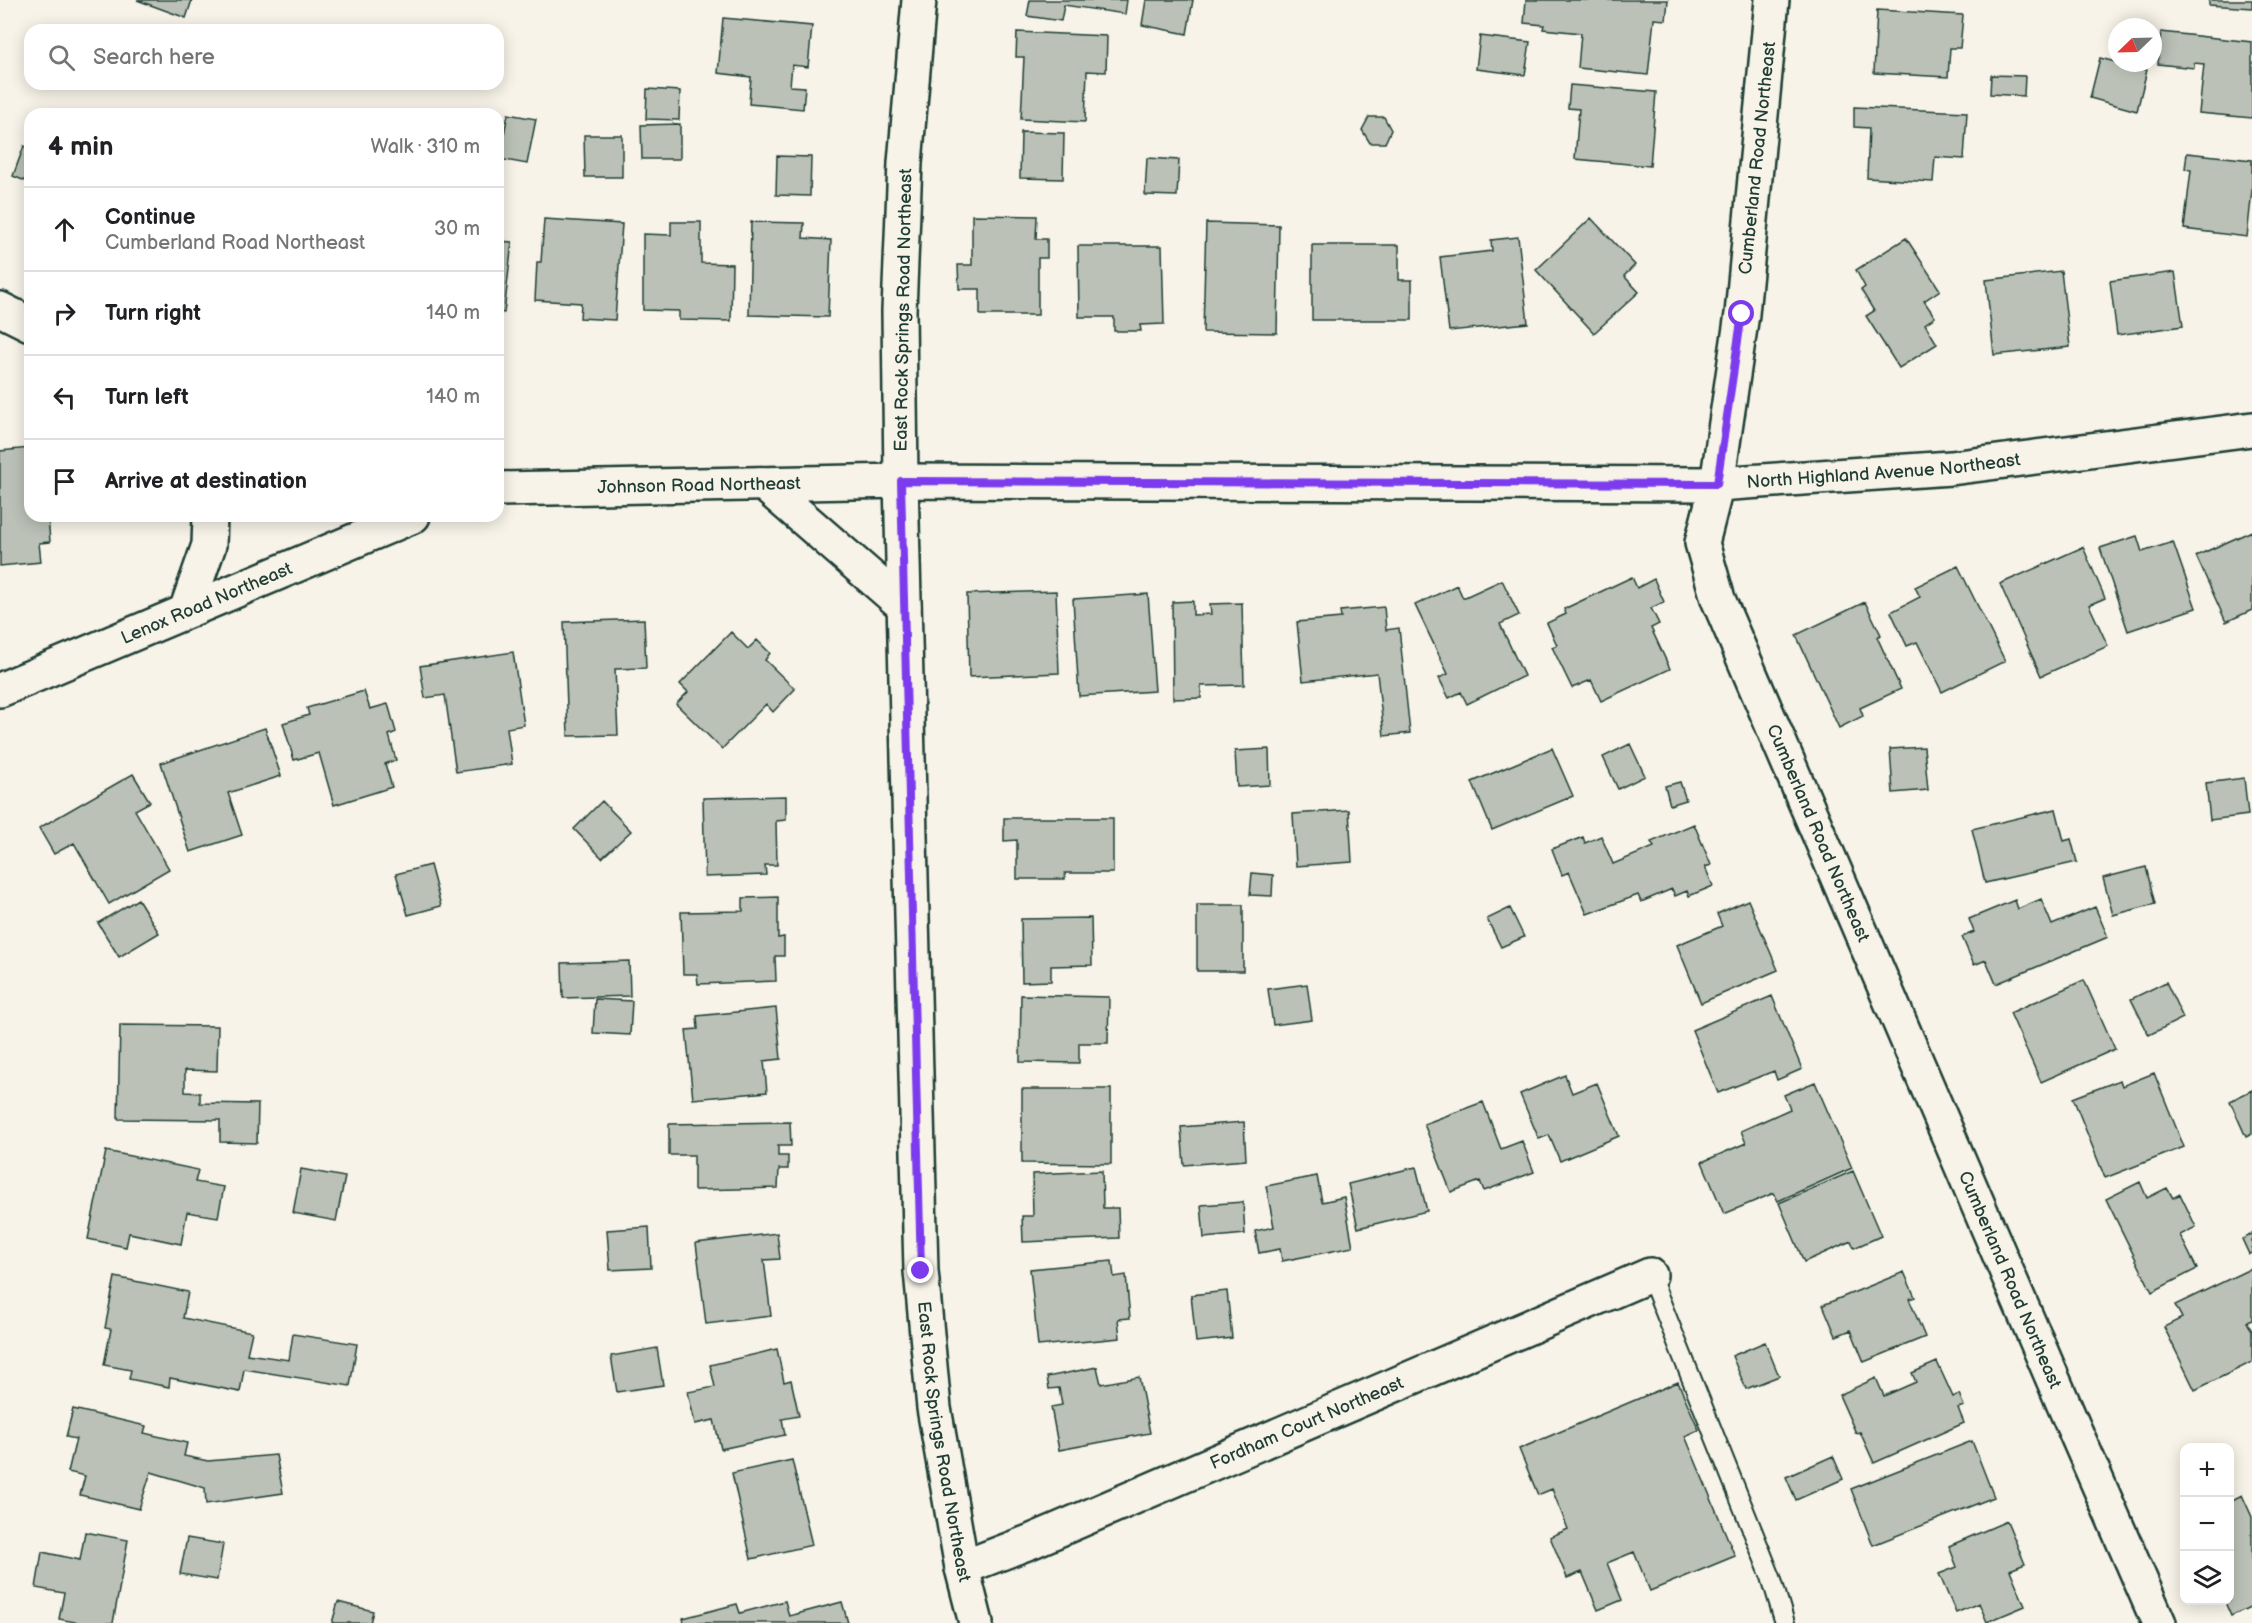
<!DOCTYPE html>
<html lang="en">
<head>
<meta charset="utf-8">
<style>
	:root { --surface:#fff; --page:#f2f2f2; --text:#202124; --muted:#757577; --line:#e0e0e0 }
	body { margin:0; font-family:"Balsamiq Sans",sans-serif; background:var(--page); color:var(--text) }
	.controls { position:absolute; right:18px; bottom:18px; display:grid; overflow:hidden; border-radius:12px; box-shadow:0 3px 15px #0003 }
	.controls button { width:54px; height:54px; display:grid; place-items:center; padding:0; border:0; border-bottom:2px solid var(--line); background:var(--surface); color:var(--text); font:30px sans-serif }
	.compass { position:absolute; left:2108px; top:18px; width:54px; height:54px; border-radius:50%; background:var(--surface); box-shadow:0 3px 15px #0003; rotate:247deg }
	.stop { position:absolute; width:18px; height:18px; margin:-14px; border:4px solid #7c3aed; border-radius:50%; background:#fff }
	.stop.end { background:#7c3aed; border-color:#fff; box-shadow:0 2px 6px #0008 }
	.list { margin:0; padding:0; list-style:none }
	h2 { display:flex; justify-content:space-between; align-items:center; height:78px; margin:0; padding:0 24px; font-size:26px }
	h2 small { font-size:20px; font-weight:400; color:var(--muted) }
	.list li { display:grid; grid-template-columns:39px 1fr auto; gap:18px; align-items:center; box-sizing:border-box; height:84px; padding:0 24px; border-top:2px solid var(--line) }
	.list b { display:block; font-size:22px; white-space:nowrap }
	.list p { margin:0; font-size:20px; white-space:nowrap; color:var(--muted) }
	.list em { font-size:20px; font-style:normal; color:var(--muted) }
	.icon { flex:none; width:33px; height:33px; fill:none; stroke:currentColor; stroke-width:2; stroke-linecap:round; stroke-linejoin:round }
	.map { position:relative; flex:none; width:2252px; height:1623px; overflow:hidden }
	.search { position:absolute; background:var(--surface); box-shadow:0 3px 15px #0003; left:24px; top:24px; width:480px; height:66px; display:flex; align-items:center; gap:15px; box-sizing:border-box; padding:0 21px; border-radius:18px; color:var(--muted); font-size:22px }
	.panel { position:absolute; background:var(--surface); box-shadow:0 3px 15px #0003; left:24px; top:108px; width:480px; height:414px; border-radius:18px }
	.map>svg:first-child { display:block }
	.building { fill:#bbc1b6; stroke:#1f3d34; stroke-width:1.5 }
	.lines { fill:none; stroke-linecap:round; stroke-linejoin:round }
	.lane-casing { stroke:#1f3d34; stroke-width:22 }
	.street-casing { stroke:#1f3d34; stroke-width:38 }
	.secondary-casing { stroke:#1f3d34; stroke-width:38 }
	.lane { stroke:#f7f3e8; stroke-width:18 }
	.street { stroke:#f7f3e8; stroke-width:33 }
	.secondary { stroke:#f7f3e8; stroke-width:33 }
	.route { stroke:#7c3aed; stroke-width:8 }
	.labels { text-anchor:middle; stroke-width:6; stroke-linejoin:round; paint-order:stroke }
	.street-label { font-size:18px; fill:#1f3d34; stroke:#f7f3e8 }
</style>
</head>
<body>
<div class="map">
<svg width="2252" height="1623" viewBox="0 0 2252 1623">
	<rect width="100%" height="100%" fill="#f7f3e8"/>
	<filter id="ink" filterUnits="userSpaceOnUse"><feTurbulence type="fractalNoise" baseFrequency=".0167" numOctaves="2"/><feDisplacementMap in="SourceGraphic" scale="12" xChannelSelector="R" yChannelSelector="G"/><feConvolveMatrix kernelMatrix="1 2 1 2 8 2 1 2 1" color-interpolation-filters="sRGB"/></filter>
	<g filter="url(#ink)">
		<!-- building -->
		<path class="building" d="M137,0H192L186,18Z
			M1030,0H1127L1125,14L1064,5L1061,21L1027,16Z
			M1146,0H1193L1187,34L1142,25Z
			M1526,0H1668L1666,20L1654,19L1648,75L1578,68L1581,33L1543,29L1544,25L1524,23Z
			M2209,0H2252V8L2209,5Z
			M1877,10L1963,15L1960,48H1950L1948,77L1874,73Z
			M723,18L812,26L808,67L792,65L790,86L805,87L803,109L749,104L751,77L718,73Z
			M1017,32L1107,36L1106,72L1087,71L1085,122L1021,119L1024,57H1016Z
			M2161,32L2252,42V118L2199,113L2204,64L2194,63V68L2158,64Z
			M1480,36L1530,42L1525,75L1476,69Z
			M2100,58L2147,70L2137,111L2090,98Z
			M1991,75L2025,76L2024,96L1990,94Z
			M1570,85L1656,92L1650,166L1575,159L1579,109L1568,108Z
			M647,89L680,91L679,120L646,119Z
			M1854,107L1967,112L1964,159L1935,157L1933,182L1867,178L1869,128L1854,127Z
			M508,114L536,119L527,164L499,159Z
			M1369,117H1384L1391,130L1385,143H1370L1362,130Z
			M680,124V159H642L641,125Z
			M1021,132L1064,133L1063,179L1020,178Z
			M584,135H622V177H585Z
			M24,146L30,148V183L13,176Z
			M2187,153L2252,160V190L2247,237L2184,229L2191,170L2185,169Z
			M777,156L811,157L810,196L776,195Z
			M1147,158L1179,160L1177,196L1145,195Z
			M972,215L1037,216L1036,239H1047V258H1038V315H980V289H959L958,265H972Z
			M1591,218L1635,265L1624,276L1639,292L1594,333L1536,270Z
			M544,219L622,224L615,320L580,318L581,303L535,300L537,262H541Z
			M671,222H701V263L732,264L731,321L679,320V311L643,310V234L671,235Z
			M751,222L804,223L803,238L831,240L828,317L749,315Z
			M1206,223L1279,225L1277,333L1203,332Z
			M1518,237L1528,323L1449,331L1440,257L1492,251L1491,240Z
			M1906,238L1940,290L1924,301L1935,317L1925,324L1937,344L1899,368L1866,316L1874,311L1861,290L1865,287L1856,270Z
			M498,241L512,242L504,313L498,312Z
			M1312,245H1399V280H1412V320H1312Z
			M1078,246H1162L1164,324L1140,325L1141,331H1114V317H1079Z
			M2061,271L2070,347L1994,355L1986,280Z
			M2175,272L2183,326L2117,335L2110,281Z
			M30,448V516H48L50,542L39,543L41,562L0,566V451Z
			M2252,531V610L2226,622L2196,556Z
			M2137,536L2142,552L2173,542L2196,608L2128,631L2100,548Z
			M2083,547L2105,598L2089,605L2108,646L2041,676L2000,584Z
			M1958,566L2005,661L1942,692L1917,642L1907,646L1891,612L1920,597L1915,587Z
			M1632,577L1637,588L1654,579L1664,602L1651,608L1659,624L1651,628L1670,669L1601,701L1591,680L1572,688L1552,647L1557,645L1547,623L1566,614L1564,609Z
			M1502,580L1519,615L1500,624L1524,676L1467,704L1461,692L1449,698L1439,678L1448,674L1415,605L1457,585L1463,598Z
			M1056,591L1059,673L969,677L967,594Z
			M1148,594L1155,691L1079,696L1073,599Z
			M1193,601V615L1211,614L1210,604L1242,603L1244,685L1201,686V698L1173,699L1172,602Z
			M1865,602L1881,635L1877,637L1901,689L1860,708L1863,716L1839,728L1796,635Z
			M1384,607L1386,630L1399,628L1410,733L1384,736L1377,673L1303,681L1297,622L1341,618L1340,611Z
			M644,619L646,668L615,669L618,735L568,736L564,622Z
			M731,632L748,649L757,640L770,653L765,660L795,689L773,712L766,704L722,749L676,704L688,692L680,684Z
			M513,652L524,725L507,728L512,764L456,772L445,695L425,698L420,666Z
			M364,691L370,709L388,704L396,732L389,735L396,760L385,764L392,787L334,805L319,753L294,760L283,723L309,715L307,708Z
			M265,728L281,776L228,793L242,835L190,852L161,763Z
			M1630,744L1645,776L1618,789L1603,757Z
			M1924,747L1928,790L1893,793L1890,749Z
			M1552,748L1573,796L1492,830L1472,782Z
			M1269,749L1270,785L1237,787L1235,751Z
			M133,774L150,802L135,810L169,869L109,904L74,843L54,854L39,828Z
			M2244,778L2248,815L2210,820L2206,783Z
			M1680,782L1686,800L1670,805L1665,786Z
			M786,796V820L776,821L777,865H765L766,875L705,877L703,798Z
			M602,801L631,831L602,858L574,829Z
			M2056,809L2064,841L2071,839L2077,862L1985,883L1972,829Z
			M1349,810L1352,862L1296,866L1293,814Z
			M1004,818H1113V873H1065V879H1017V840L1004,841Z
			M1694,824L1711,865L1705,867L1713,886L1689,896L1687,891L1675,896L1672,889L1641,902L1638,895L1587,914L1569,872L1562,875L1552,849L1583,837L1585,843L1601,836L1613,864L1654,847L1651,842Z
			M430,865L441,906L408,915L396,874Z
			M2146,867L2155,904L2113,915L2103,878Z
			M1252,873L1273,875L1272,896L1250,895Z
			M778,897V938L784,937V956H775L776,981L698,984L697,974H683L681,912L743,911V898Z
			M138,899L159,933L119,957L98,923Z
			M2041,899L2052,925L2095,907L2108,937L1996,984L1986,960L1974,965L1962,937L1974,932L1969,919L2015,900L2018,909Z
			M1748,900L1778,970L1701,1003L1677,945L1722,926L1717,914Z
			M1197,905H1243V971H1197Z
			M1510,908L1524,937L1501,947L1487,919Z
			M1091,918L1092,965L1051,966V981L1022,982L1021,919Z
			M629,961L630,996L563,998L562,963Z
			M2084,980L2115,1049L2041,1082L2010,1013Z
			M2166,982L2183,1018L2149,1035L2131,999Z
			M1307,984L1312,1020L1273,1025L1268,989Z
			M1021,995L1109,997L1108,1043H1079V1063L1020,1062Z
			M1772,996L1802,1069L1777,1080L1774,1071L1718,1093L1692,1030Z
			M595,999L632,1001L630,1035L593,1033Z
			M776,1008L781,1059L764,1061L767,1092L693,1099L686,1030L698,1029L697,1016Z
			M120,1025L218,1026L217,1071L185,1070V1092L200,1093V1103L258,1104L257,1143L220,1142V1120L118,1119Z
			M2154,1073L2184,1147L2105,1178L2073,1098L2120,1080L2122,1086Z
			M1565,1075L1572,1093L1597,1083L1619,1136L1560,1161L1549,1135L1539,1139L1520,1094Z
			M1815,1082L1852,1168L1778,1201L1774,1193L1724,1214L1702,1162L1746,1143L1741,1131L1790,1109L1784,1095Z
			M1022,1089H1111V1164L1022,1163Z
			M2252,1090V1134L2246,1137L2230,1101Z
			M1483,1102L1501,1149L1522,1141L1534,1172L1484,1191L1480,1181L1451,1192L1424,1124Z
			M790,1122L791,1146H778V1156H788V1169H779L778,1188L694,1190V1155H669V1124Z
			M1244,1122L1246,1160L1184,1165L1181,1127Z
			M106,1151L198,1170L195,1182L224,1187L218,1217L187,1212L181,1244L129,1233L126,1247L88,1239Z
			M1416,1167L1427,1211L1358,1228L1348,1184Z
			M301,1169L345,1177L336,1221L293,1213Z
			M1102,1171L1103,1208H1118L1119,1238L1023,1242L1022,1216H1033L1032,1174Z
			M1853,1171L1881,1236L1854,1248L1851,1241L1804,1262L1779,1203Z
			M1317,1176L1322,1202L1344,1197L1353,1247L1282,1261L1280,1249L1259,1253L1255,1231L1274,1227L1266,1186Z
			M2140,1182L2147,1198L2167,1188L2173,1198L2180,1194L2196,1227L2180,1235L2197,1269L2152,1292L2106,1199Z
			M1243,1202L1245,1234L1204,1238L1201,1205Z
			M649,1227L651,1268L610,1270L607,1230Z
			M777,1233L780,1259L764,1260L771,1316L706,1324L696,1243Z
			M2252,1234V1253L2249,1254L2242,1239Z
			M1112,1261L1114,1277L1126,1275L1130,1318L1118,1319L1120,1338L1038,1346L1030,1269Z
			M2252,1268V1320L2247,1322L2252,1331V1362L2195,1390L2164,1327L2182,1318L2175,1305Z
			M1904,1272L1915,1297L1909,1299L1925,1337L1864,1362L1851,1330L1836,1336L1823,1305Z
			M115,1277L188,1292L183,1318L252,1332L247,1354L289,1360L293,1334L357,1344L350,1386L244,1369L240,1392L170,1378L169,1387L129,1379L131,1370L104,1365L111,1329L105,1328Z
			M1227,1291L1232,1338L1196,1342L1191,1295Z
			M1765,1342L1779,1376L1746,1389L1732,1356Z
			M657,1348L663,1385L617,1392L611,1356Z
			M777,1349L784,1382L791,1380L799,1416L782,1419L785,1435L721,1449L714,1420L695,1424L688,1392L715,1387L710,1365Z
			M1937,1362L1953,1397L1959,1394L1964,1406L1958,1408L1964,1423L1874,1463L1860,1432L1856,1433L1839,1395L1876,1378L1884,1396L1916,1382L1912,1373Z
			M1097,1367L1101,1384L1139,1377L1150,1433L1059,1450L1051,1407L1062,1405L1059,1388L1049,1389L1047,1377Z
			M1678,1382L1699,1430L1685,1436L1735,1556L1650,1591L1634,1552L1607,1563L1622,1600L1598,1610L1582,1572L1567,1578L1550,1537L1568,1529L1552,1489L1538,1495L1519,1449Z
			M73,1409L146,1426L144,1433L187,1443L184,1456L208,1461L276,1455L283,1493L206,1504L205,1488L151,1472L139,1509L80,1495L85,1476L68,1472L76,1439L66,1437Z
			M1972,1441L1994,1497L1873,1545L1851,1489Z
			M1833,1456L1843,1479L1796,1500L1786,1477Z
			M792,1460L812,1545L751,1559L732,1473Z
			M2242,1495L2252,1517V1606L2231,1616L2224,1600H2230V1527L2232,1526L2230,1521V1501Z
			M2007,1521L2025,1564L2010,1570L2025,1606L1987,1622L1979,1603L1956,1613L1939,1574L1957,1567L1949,1546Z
			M85,1532L128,1540L113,1623H80L59,1619L64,1593L36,1588L42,1552L80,1560Z
			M187,1538L223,1544L217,1580L180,1574Z
			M785,1601L789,1616L842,1602L848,1623H684L683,1618L737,1604L740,1613Z
			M338,1602L373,1611L370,1623H332Z"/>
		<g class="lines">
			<!-- lane casing -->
			<g class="lane-casing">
				<path id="lane" d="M1650,1275L1771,1577L1785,1623"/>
			</g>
			<!-- street casing -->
			<g class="street-casing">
				<g id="street">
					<path id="s1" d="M1772,0L1742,314L1717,484L1702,543L1718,599L2073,1426L2159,1623"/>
					<path d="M186,611L209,545L210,516"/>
					<path id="s2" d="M0,690L413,516"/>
					<path id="s3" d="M962,1568L1032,1541L1650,1275"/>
				</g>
			</g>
			<!-- secondary casing -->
			<g class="secondary-casing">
				<g id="secondary">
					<path id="s4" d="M919,0L905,163L899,311L901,481L921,1271L934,1408L962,1568L976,1623"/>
					<path d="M0,309L30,324"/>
					<path d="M765,485L904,606"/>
					<path id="s5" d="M498,489L901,481L1717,484L1951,468L2252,429"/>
				</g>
			</g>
			<!-- lane -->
			<use href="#lane" class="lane"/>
			<!-- street -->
			<use href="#street" class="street"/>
			<!-- secondary -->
			<use href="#secondary" class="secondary"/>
		</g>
	</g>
	<g class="lines" filter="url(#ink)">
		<!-- route -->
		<path class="route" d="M921,1271L901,481L1717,484L1742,314"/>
	</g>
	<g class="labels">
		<!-- street labels -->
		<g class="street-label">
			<text transform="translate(1757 158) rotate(-84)" y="6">Cumberland Road Northeast</text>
			<text transform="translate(903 310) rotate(-89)" y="6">East Rock Springs Road Northeast</text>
			<text dy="6" stroke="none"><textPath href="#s5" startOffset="1386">North Highland Avenue Northeast</textPath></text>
			<text dy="6" stroke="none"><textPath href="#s5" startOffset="201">Johnson Road Northeast</textPath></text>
			<text dy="6" stroke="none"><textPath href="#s2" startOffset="224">Lenox Road Northeast</textPath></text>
			<text dy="6" stroke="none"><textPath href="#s1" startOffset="861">Cumberland Road Northeast</textPath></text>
			<text dy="6" stroke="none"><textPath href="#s1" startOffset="1347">Cumberland Road Northeast</textPath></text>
			<text dy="6" stroke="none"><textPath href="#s3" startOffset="374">Fordham Court Northeast</textPath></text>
			<text dy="6" stroke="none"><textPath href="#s4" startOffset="1444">East Rock Springs Road Northeast</textPath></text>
		</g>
	</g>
</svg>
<div class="controls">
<button>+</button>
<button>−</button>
<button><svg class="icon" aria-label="layers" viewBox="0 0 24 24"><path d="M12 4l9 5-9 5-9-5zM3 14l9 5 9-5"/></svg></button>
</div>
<svg class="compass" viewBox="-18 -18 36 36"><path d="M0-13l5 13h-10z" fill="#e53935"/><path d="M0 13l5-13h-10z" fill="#757577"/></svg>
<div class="stop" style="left:1742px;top:314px"></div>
<div class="stop end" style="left:921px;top:1271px"></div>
<div class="search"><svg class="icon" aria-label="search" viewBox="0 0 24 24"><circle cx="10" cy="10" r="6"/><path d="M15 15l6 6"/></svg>Search here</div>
<section class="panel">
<h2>4 min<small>Walk · 310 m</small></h2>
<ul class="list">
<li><svg class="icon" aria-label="ahead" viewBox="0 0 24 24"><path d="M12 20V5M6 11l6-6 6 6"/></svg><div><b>Continue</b><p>Cumberland Road Northeast</p></div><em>30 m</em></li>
<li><svg class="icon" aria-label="right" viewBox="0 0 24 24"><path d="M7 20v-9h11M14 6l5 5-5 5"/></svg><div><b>Turn right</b></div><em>140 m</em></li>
<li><svg class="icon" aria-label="left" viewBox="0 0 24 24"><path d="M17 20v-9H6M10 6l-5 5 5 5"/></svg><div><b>Turn left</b></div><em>140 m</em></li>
<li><svg class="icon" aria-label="arrive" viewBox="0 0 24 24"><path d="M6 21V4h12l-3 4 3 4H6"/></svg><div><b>Arrive at destination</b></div></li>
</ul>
</section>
</div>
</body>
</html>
